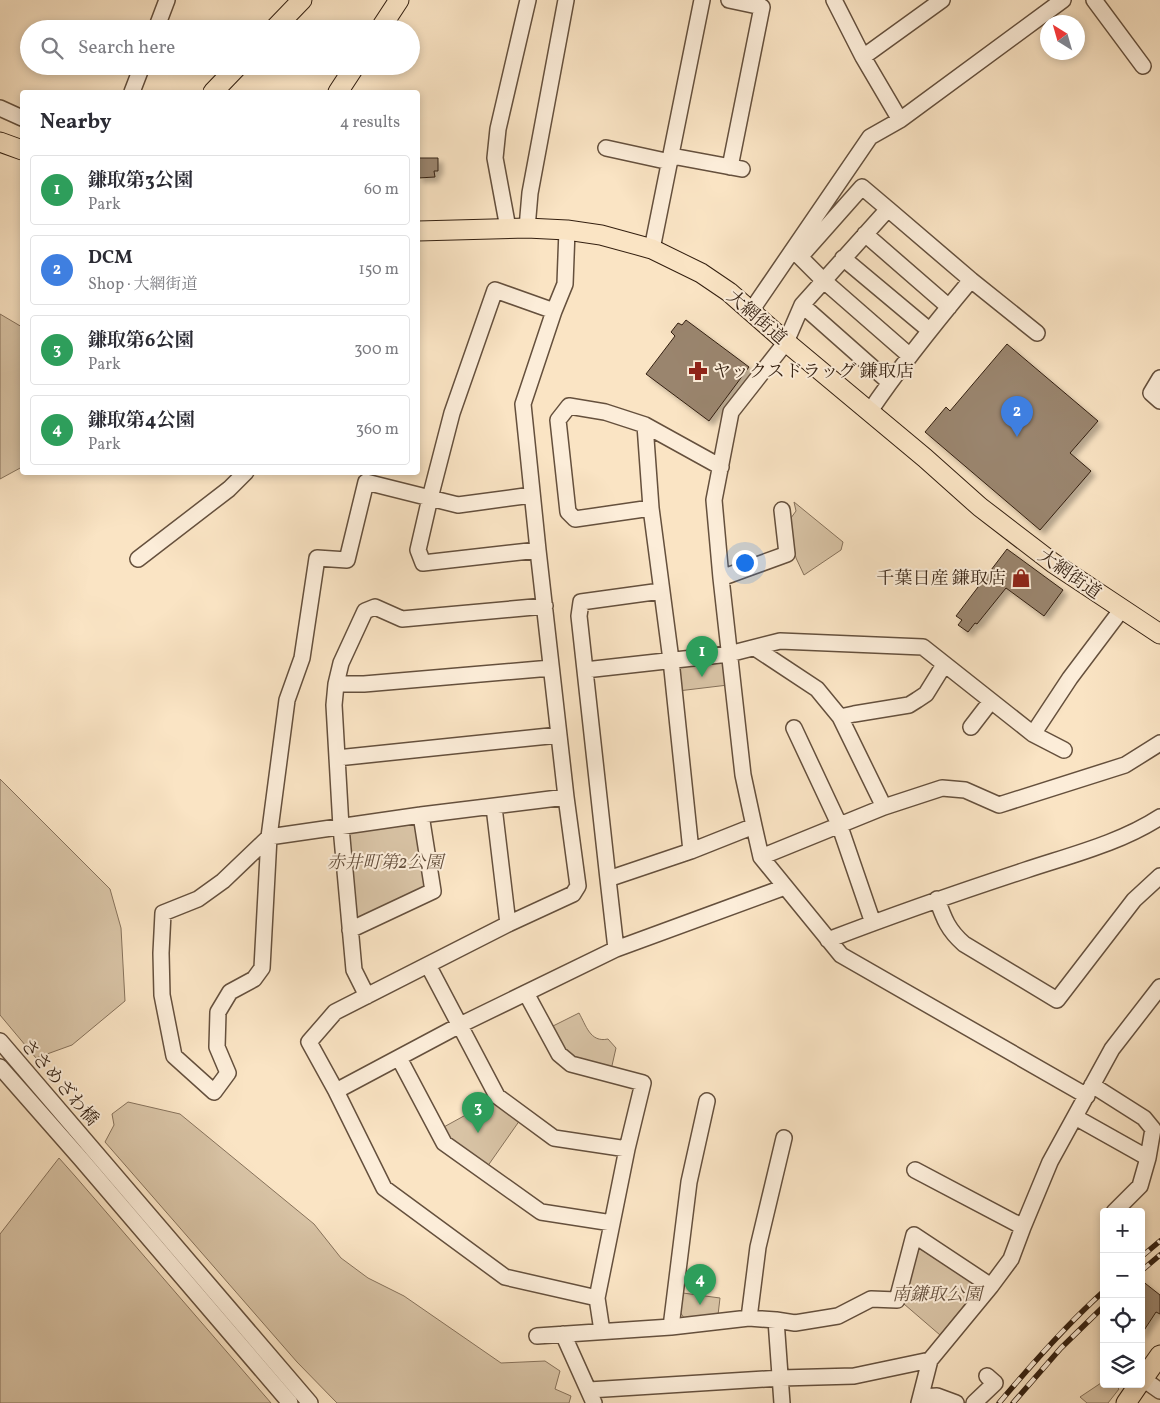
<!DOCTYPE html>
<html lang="en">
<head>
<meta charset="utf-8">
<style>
	:root { --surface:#fff; --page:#f7f7f7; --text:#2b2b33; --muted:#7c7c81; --line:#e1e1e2; --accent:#0f766e }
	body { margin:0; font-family:Vollkorn,"Noto Serif JP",serif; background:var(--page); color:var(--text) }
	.controls { position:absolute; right:15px; bottom:15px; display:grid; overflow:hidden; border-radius:5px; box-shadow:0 2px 8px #0003 }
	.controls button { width:45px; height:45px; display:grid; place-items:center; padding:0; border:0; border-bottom:1px solid var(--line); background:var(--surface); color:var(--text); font:25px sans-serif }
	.compass { position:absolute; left:1040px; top:15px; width:45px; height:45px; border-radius:50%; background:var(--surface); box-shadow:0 2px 8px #0003; rotate:323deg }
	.you { position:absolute; left:744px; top:562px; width:18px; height:18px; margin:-12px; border:4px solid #fff; border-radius:50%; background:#1a73e8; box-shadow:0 0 0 8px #1a73e833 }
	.badge { display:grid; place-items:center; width:32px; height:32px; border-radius:50%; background:var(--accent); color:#fff; font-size:16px; font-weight:700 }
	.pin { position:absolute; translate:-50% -41px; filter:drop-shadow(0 1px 2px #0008) }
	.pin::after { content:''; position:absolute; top:26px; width:18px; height:15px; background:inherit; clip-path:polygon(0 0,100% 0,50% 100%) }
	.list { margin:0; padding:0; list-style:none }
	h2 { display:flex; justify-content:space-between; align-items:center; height:65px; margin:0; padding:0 20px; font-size:21px }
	h2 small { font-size:16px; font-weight:400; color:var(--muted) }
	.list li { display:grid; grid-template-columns:32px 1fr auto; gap:15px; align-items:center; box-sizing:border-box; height:70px; margin:0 10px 10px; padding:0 10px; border:1px solid var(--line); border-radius:5px }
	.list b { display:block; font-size:19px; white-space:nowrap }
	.list p { margin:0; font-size:16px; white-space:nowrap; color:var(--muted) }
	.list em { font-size:16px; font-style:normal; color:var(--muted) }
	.icon { flex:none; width:28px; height:28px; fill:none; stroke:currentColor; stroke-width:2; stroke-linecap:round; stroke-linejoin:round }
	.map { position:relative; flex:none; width:1160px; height:1403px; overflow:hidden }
	.search { position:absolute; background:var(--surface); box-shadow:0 2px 8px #0003; left:20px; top:20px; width:400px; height:55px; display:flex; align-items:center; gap:12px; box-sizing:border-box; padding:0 18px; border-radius:28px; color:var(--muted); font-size:19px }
	.panel { position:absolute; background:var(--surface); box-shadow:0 2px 8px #0003; left:20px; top:90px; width:400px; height:385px; border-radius:5px }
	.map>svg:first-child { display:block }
	.green { fill:#d8c3a5; stroke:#86715a }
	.building { fill:#9a856e; stroke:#331f10; filter:url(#shadow) }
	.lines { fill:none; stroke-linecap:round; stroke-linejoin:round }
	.minor-casing { stroke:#65503d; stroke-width:18 }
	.major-casing { stroke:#331f10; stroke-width:21 }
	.minor { stroke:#fcedd9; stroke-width:15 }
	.major { stroke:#fae4c4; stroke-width:19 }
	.rail-casing { stroke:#331f10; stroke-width:5.5 }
	.rail { stroke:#fcedd9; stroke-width:4; stroke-dasharray:11; stroke-linecap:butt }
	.labels { text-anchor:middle; stroke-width:4; stroke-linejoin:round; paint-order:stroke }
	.street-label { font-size:18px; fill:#331f10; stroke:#fcedd9 }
	.poi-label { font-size:18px; fill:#331f10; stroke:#fcedd9; text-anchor:start }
	.park-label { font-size:18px; font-style:italic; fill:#65503d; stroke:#fcedd9 }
</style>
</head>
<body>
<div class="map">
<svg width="1160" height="1403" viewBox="0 0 1160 1403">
	<defs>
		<filter id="shadow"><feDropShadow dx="4.5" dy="4.5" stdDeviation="2.5" flood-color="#0004"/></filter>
	</defs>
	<rect width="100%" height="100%" fill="#fae4c4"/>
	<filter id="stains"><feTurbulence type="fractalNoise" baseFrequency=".004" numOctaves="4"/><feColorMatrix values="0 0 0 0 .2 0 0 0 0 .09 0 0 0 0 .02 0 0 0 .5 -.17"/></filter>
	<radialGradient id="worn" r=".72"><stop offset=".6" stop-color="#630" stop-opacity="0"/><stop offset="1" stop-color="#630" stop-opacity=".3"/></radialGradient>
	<!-- green -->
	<path class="green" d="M0,314L22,327V467L0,479Z
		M794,502L843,542L841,550L804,575L796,558L788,522L796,511Z
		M719,660L725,664L728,685L678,691L679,664Z
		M0,779L110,889L121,928L125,1001L72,1045L36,1058L0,1015Z
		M417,822L425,887L358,923L353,919L347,833Z
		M579,1013C586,1025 590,1043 608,1039L616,1048L611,1070L573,1060L549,1028Z
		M493,1100L520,1120L487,1167L448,1138L442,1128Z
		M128,1102L180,1114L314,1224L341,1258L368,1278L404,1296L501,1363L545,1361L560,1371L555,1389L571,1396L569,1403H337L297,1362L105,1142L114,1125L112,1114Z
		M59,1158L75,1176L271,1403H0V1234Z
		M917,1247L979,1287L940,1335L904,1304Z
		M683,1293L720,1298L718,1315L684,1318L680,1312Z
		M1104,1381V1384H1114L1119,1389L1108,1403H1087L1080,1397Z"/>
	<!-- building -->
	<path class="building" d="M418,158H438V171H434L435,177L418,178Z
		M686,320L749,367L709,421L646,374L675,336L671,332L678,323L682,325Z
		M1007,344L1098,421L1070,453L1091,471L1040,530L925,432L946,407L950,411Z
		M1007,549L1063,590L1044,616L1006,588L977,624L975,623L968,632L958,625L962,620L956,616Z
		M1141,1280L1160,1295V1314L1156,1312L1141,1335Z"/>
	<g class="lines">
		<!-- minor casing -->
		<g class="minor-casing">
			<path id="minor" d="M729,0L762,7L730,167
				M834,0L863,57L900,120
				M1094,0L1143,66
				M156,29L167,0
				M863,57L942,0
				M132,92L142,66
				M0,108L22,118
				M606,148L670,162
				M672,156L742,169
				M888,209L862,187L800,257L823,280L910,356
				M508,228L495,158L498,129L528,0
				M527,228L530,193L566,0
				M567,230L565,284L554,311L523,404L538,550L566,797L578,886L573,894L508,924L335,1012L309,1042L336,1091L384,1188L505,1277L597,1298
				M865,234L949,307
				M652,249L702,0
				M843,258L929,330
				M971,280L1037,333
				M802,305L889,382
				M751,311L870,137L900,120L1063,0
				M1160,378L1151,393L1160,401
				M870,411C901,365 936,322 971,280L888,209L802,305L786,342L731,412L714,500L721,578L743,775L754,826L761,857L841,955L1087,1096
				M645,425L651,508L671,660L691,851
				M532,495L458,505L366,482L347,560L317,558L302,658L287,700L269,837L262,968L254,979L230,992L218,1012L217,1047L228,1073L214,1092L174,1056L162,995L161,953L163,913L198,899L223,881L269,837L421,815L566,797
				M651,508L575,519L568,512L558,420L569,406L605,412L645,425L721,467
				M538,550L423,563L418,550L430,498L452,413L495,290L554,311
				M138,559L229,489L246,472
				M721,578L787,554L782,510
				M661,591L581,602L579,616L608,879L691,851L754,826
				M755,648L817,689L840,717L884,807
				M585,670L729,654L780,641L923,647L1033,734L1064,750
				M336,684H364L551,668
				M840,717L854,714L909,705L917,700L926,694L944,665
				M971,727L991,701
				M794,728L839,824L873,923
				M1033,734L1070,678L1122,609
				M337,758L559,735
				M494,807L508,924
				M761,857L884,807L942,788L965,790L999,805L1125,765L1160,743
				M608,879L616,949
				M937,899C944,919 948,930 964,944L1057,1000L1134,900L1160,876
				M350,930L433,891L421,815
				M828,940C893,915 959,892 1026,870C1071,855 1120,843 1160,817
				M428,965L497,1096L554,1138L627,1149
				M526,993L559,1054L571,1064L643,1083L627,1149L597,1298L602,1331
				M367,996L354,970L341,827L334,705L336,684L341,663L365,611L375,607L402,619L545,606
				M0,1041L310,1403
				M399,1058L444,1143L541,1212L612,1223
				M0,1067L81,1159L290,1403
				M1092,1085L1144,1118L1153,1129L1148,1158L1140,1186L1114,1212
				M336,1091L460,1025L616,949L785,887
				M1075,1117L1148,1158
				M915,1170L1023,1227
				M749,1318L758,1247L784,1138
				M776,1320L782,1403
				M671,1327L689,1182L707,1101
				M563,1334L594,1403
				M537,1336L671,1327L749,1318L776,1320L795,1323L838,1316L871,1299L897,1300L914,1235L991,1286
				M1143,1379L1160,1391
				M589,1390L781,1378L854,1376L930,1360
				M921,1397L937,1396L956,1403
				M919,1403L930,1360L991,1286L1011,1259L1023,1227L1050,1162L1112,1049L1160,987
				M974,1403L995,1383L987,1376"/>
		</g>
		<!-- major casing -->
		<g class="major-casing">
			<path id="major" d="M274,29L302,0
				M380,29L399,0
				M213,92L238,66
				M338,92L355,66
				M0,142L22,150
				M418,231L527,228L567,230L601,235L652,249L701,273L729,292L786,342L925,458L980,507L1053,563L1160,634
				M1141,1382L1160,1355
				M1126,1403L1139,1384"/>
		</g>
		<!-- minor -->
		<use href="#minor" class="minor"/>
		<!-- major -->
		<use href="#major" class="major"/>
		<!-- rail casing -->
		<g class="rail-casing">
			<path id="rail" d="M1141,1257L1160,1241
				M1141,1271L1160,1255
				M999,1403C1032,1364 1066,1325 1104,1291
				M1013,1403L1061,1348L1104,1306"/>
		</g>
		<!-- rail -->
		<use href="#rail" class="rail"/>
	</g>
	<!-- icons -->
	<defs>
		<g id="pharmacy-bare" transform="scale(1.5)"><path d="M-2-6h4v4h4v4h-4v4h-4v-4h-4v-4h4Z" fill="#8f2418" stroke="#fcedd9" stroke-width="2.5" paint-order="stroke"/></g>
		<g id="shop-bare" transform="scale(1.5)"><path d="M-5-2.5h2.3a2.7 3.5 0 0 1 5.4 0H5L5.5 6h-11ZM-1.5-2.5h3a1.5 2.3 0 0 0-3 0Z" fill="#8f2418" stroke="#fcedd9" stroke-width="2.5" paint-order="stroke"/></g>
	</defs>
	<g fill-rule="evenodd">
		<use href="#pharmacy-bare" x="698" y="371"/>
		<use href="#shop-bare" x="1021" y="578"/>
	</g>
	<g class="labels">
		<!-- street labels -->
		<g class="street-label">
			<text transform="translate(757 317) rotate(41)" y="6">大網街道</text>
			<text transform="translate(1070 574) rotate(35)" y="6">大網街道</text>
			<text transform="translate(60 1082) rotate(49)" y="6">ささめざわ橋</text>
		</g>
		<!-- poi labels -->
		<g class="poi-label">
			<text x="713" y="377">ヤックスドラッグ 鎌取店</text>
			<text x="1006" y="584" text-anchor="end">千葉日産 鎌取店</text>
		</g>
		<!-- park labels -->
		<g class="park-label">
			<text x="385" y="868">赤井町第2公園</text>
			<text x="937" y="1300">南鎌取公園</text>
		</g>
	</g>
	<rect width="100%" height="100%" filter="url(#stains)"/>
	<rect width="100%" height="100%" fill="url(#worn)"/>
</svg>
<div class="controls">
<button>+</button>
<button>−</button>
<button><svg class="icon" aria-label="locate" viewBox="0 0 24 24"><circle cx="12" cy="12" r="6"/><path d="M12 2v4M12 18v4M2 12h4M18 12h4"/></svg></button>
<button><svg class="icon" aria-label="layers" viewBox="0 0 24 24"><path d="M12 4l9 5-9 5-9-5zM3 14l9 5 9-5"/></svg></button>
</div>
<svg class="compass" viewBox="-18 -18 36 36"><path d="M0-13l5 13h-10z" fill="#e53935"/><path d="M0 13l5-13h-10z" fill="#7c7c81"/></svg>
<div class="you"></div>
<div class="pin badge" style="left:702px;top:677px;background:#2e9e5b">1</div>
<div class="pin badge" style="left:1017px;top:437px;background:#3f7fe0">2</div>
<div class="pin badge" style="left:478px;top:1133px;background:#2e9e5b">3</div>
<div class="pin badge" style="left:700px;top:1305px;background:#2e9e5b">4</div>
<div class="search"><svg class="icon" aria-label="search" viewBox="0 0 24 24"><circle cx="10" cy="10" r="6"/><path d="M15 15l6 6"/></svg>Search here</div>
<section class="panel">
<h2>Nearby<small>4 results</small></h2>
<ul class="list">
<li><span class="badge" style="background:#2e9e5b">1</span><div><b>鎌取第3公園</b><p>Park</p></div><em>60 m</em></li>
<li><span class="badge" style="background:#3f7fe0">2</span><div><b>DCM</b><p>Shop · 大網街道</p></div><em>150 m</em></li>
<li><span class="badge" style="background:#2e9e5b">3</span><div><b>鎌取第6公園</b><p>Park</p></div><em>300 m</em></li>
<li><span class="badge" style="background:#2e9e5b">4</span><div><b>鎌取第4公園</b><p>Park</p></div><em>360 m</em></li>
</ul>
</section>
</div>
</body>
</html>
